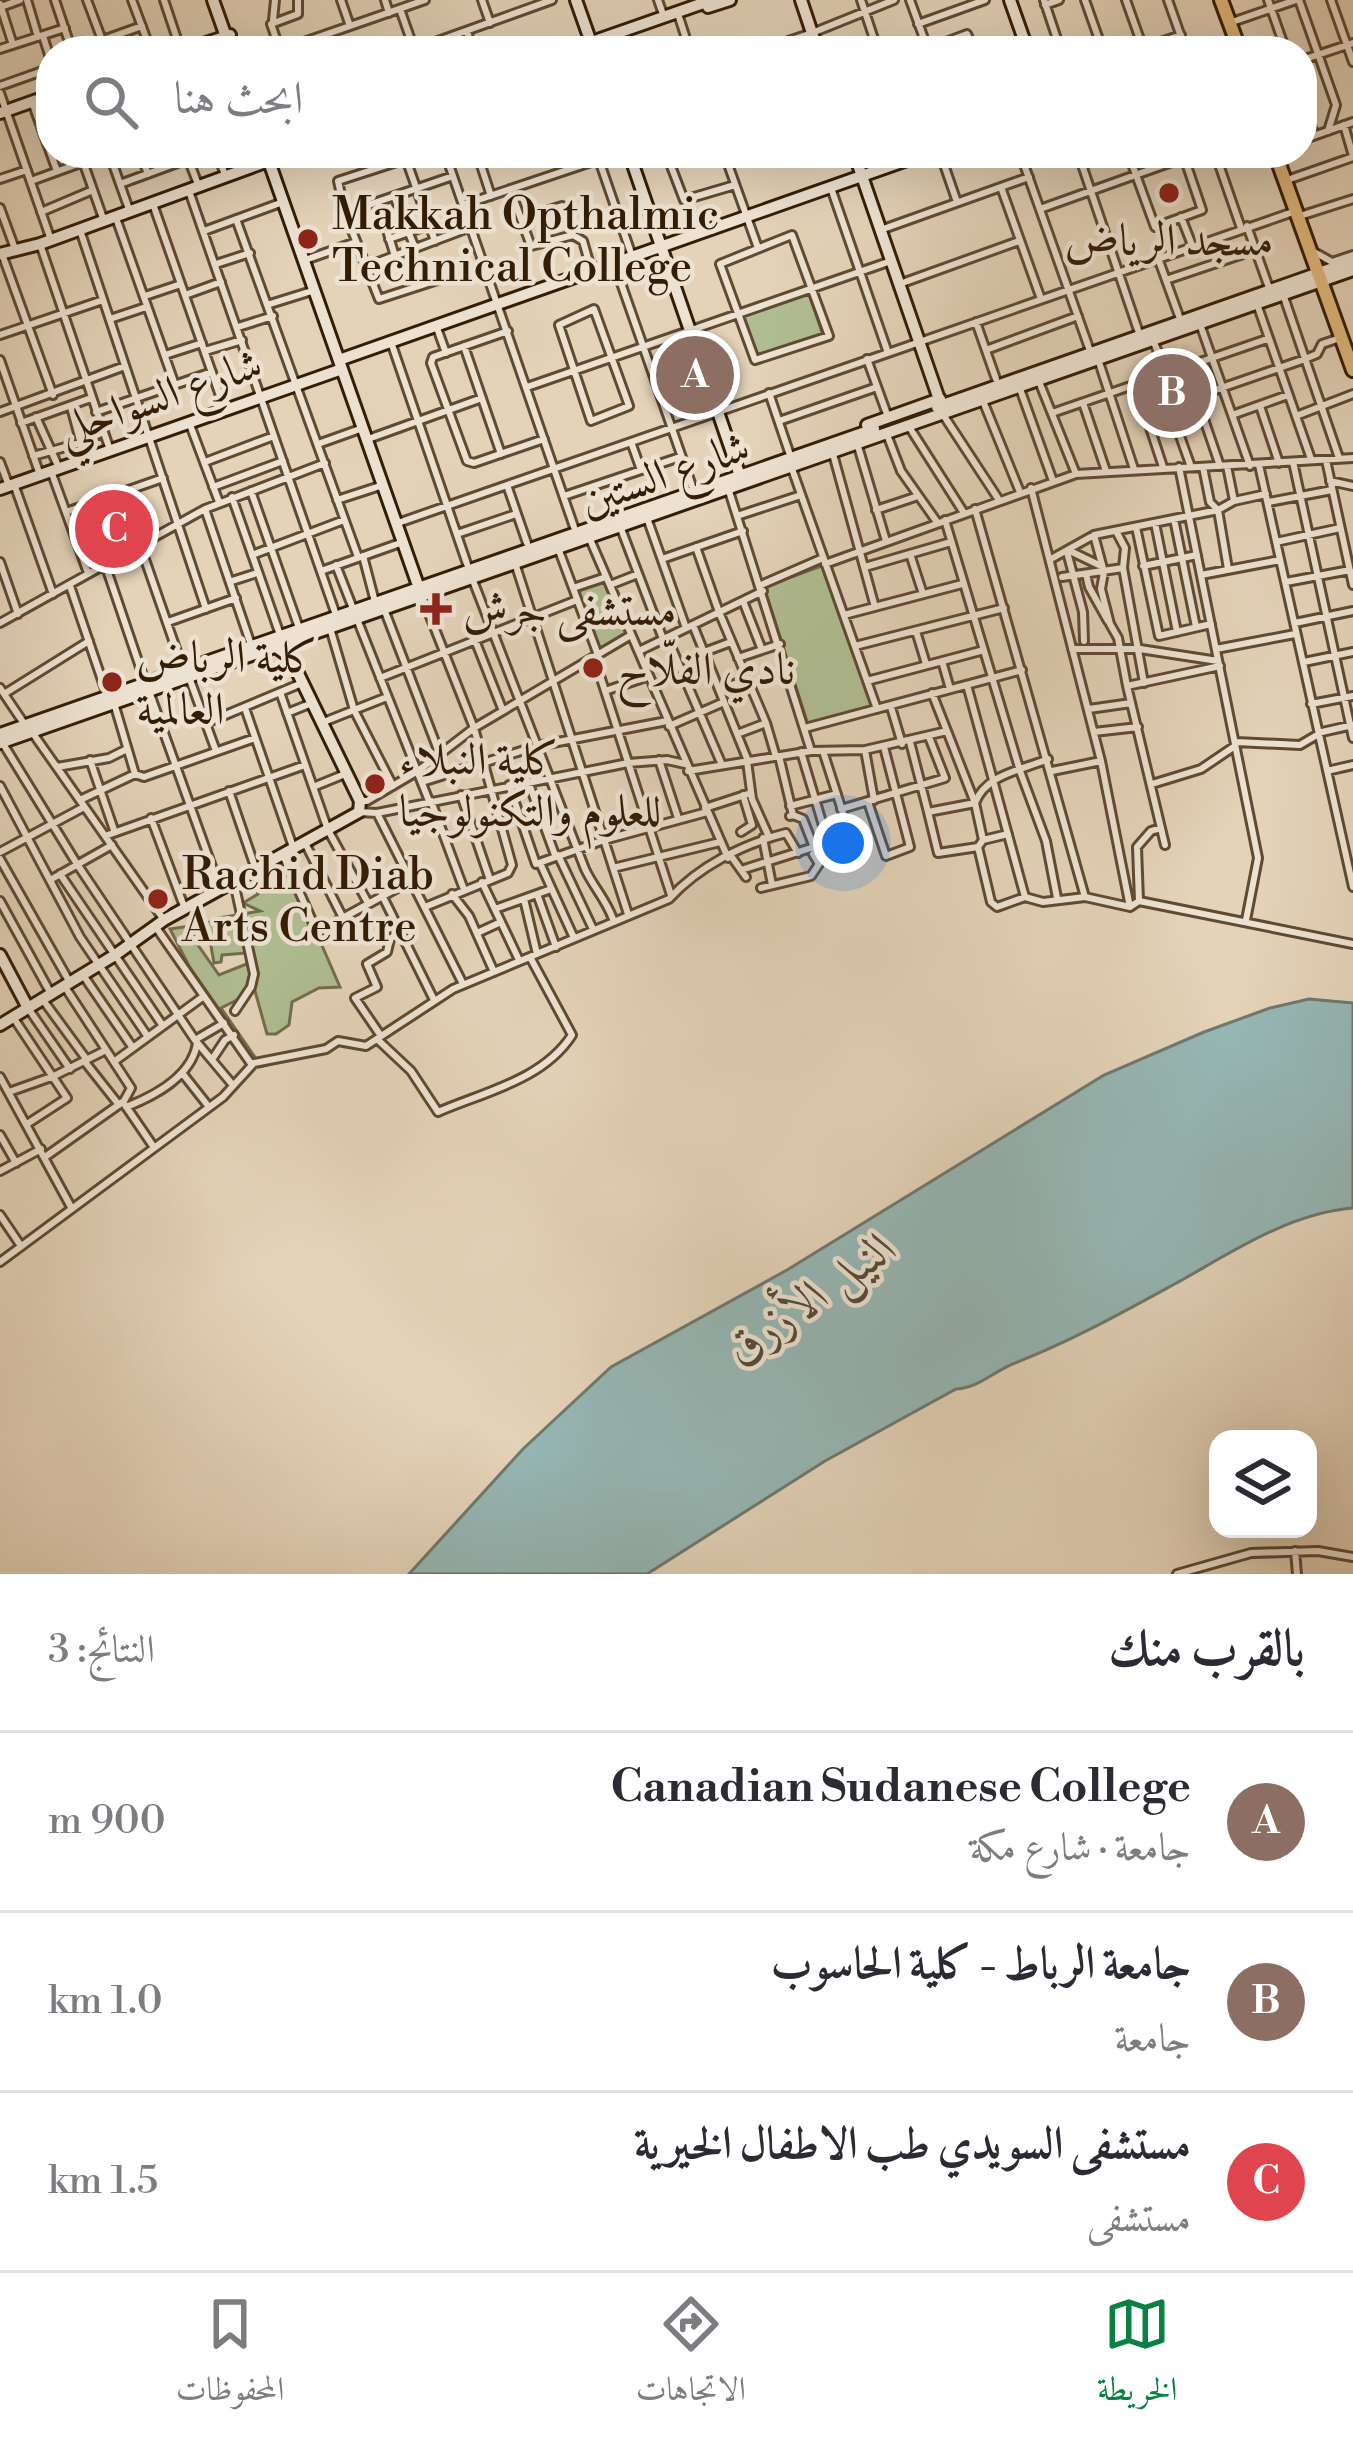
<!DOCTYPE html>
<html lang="ar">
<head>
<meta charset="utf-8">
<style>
	:root { --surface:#fff; --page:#f7f7f7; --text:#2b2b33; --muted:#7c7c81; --line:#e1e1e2; --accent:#0b8043 }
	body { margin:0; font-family:"Libre Bodoni",Amiri,serif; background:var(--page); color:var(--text); direction:rtl }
	.controls { position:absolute; right:36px; bottom:36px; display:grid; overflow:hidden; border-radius:24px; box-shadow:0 12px 48px #0002 }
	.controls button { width:108px; height:108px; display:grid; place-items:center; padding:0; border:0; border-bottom:3px solid var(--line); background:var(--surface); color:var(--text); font:60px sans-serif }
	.you { position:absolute; left:843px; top:843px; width:42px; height:42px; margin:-30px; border:9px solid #fff; border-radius:50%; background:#1a73e8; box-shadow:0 0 0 18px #1a73e833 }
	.badge { display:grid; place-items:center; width:78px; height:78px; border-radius:50%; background:var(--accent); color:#fff; font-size:39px; font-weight:700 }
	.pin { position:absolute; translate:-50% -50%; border:6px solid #fff; box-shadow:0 3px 12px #0006 }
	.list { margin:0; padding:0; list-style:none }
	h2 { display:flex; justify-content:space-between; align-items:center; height:156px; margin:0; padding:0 48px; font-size:51px }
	h2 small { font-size:39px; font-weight:400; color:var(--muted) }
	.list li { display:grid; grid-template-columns:78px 1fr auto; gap:36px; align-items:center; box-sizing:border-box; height:180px; padding:0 48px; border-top:3px solid var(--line) }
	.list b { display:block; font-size:45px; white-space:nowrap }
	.list p { margin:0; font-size:39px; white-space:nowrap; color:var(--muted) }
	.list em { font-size:39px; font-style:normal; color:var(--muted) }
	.icon { flex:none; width:66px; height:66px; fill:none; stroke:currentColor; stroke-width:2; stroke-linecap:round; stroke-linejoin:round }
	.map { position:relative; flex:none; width:1353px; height:1574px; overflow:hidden; direction:ltr }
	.search { position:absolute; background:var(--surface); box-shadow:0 12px 48px #0002; left:36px; right:36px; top:36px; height:132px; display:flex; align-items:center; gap:30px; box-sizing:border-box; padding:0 42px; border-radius:48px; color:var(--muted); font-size:45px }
	.sheet { height:696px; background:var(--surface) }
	nav { display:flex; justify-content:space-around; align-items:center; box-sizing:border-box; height:168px; border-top:3px solid var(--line); background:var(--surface); font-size:33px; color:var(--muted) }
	nav a { display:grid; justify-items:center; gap:6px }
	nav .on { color:var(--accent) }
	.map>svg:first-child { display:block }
	.green { fill:#b0bd92; stroke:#726d4c; stroke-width:3 }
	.water { fill:#96b7b5; stroke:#6e796f; stroke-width:3 }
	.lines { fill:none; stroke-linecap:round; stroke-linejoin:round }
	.street-casing { stroke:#5f4a32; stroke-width:12 }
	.secondary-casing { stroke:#331d05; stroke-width:16 }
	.primary-casing { stroke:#331d05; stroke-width:18 }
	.street { stroke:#ede2d2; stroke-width:6 }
	.secondary { stroke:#ede2d2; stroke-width:10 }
	.primary { stroke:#e2ba7c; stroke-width:12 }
	.poi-dot { fill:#8f2418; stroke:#ede2d2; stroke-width:4.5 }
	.labels { text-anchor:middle; stroke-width:9; stroke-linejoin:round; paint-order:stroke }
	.poi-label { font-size:45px; fill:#331d05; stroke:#ede2d2; text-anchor:start }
	.street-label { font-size:45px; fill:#331d05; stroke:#ede2d2 }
	.water-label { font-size:48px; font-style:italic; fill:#514b3a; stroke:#ede2d2 }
</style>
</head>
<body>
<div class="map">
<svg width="1353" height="1574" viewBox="0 0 1353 1574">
	<rect width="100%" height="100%" fill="#e4d3b9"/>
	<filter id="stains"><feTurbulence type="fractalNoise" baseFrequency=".00167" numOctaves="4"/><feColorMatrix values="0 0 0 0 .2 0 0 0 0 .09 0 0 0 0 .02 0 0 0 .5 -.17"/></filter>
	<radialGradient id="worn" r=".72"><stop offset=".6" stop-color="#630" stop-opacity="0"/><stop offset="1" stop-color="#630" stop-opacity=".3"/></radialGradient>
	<!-- green -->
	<path class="green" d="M808,291L823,335L757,359L740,314Z
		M824,565L874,710L809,728L764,587Z
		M604,580L628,634L597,652L576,589Z
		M288,867L340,987L319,988L292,1002L289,1025L276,1034H267L255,991L221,1008L257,1060L307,1055L259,1067L189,966L170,929L190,926L195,931L193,938L219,975L249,963L246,953L222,955L221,962L214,963L209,935L202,929L213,919L260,911L243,903L258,894L254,878L264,873L271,879Z"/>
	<!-- water -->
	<path class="water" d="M1309,999L1353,1003V1208C1291,1213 1235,1250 1182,1280C1127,1310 1074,1340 1015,1363C994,1371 979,1388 956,1389L825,1461L647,1574H409L523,1449L611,1367L787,1270L1104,1075L1204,1032L1270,1008Z"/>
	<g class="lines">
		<!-- street casing -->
		<g class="street-casing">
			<path id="street" d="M27,0L38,37
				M55,0L72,51
				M87,0L102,40
				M132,0L151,51
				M164,0L181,51
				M341,0L350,26
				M385,0L389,13
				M482,0L490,23
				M658,0L664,17
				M861,0L878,51
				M910,0L927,47
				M1044,0L1061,51
				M1085,0L1103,51
				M1126,0L1143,48
				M1168,0L1186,51
				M1268,0L1286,51
				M1299,0L1336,105L1328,131
				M1331,0L1353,62
				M0,4L13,45
				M1045,5L1059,0
				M1,7L20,0
				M400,9L414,49
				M679,17L690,51
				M273,20L275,0
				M1235,21L1296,0
				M918,24L985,0
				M467,31L473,51
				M817,31L894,0
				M43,36L51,61
				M313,39L317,51
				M0,49L65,28
				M927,49L967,34L975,51
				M280,50L271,24L298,14V0
				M72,51L142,26
				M278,51L425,0
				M410,51L552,0
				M759,51L812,33
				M1135,51L1181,35
				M1302,60L1353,43
				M0,86L51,68
				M0,93L51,240
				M1302,98L1314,134
				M32,102L57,171
				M1344,125L1353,156
				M1302,140L1353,122
				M80,153L104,221
				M109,153L130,212
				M140,153L148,174
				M186,153L199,187
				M217,153L225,175
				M445,153L574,527
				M477,153L491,196
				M575,153L580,166
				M666,153L684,200L735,185
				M724,153L758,248
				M940,153L957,202
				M1020,153L1089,348
				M1078,153L1138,330
				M1128,153L1155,227L1202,210L1184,157
				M1215,153L1241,228
				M599,160L632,256
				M727,163L756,153
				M0,179L27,170
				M1290,179L1353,157
				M31,181L108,153
				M120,184L188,159
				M1001,187L1041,299
				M510,189L531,246L573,235
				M189,191L335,612
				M394,196L415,248
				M378,202L395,256
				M153,204L225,410
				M463,205L618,153
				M0,208L15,249
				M1040,209L1197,153
				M41,212L93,190
				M345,213L453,176
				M1303,215L1353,199
				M1181,217L1192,245
				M116,218L175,385
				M236,219L358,557
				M521,219L562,206L573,235L583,241L591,269
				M1247,226L1268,285
				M886,228L1029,177
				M80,230L206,609
				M204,231L283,202
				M792,235L829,336L755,360L720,264Z
				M389,239L429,225
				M435,241L406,159L338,181L345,213L379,299L453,275
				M40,244L110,450
				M1316,253L1332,262L1353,255
				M2,254L53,395
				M1158,258L1179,316
				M308,259L356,242
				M614,263L692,486
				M216,264L250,253
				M365,267L471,227
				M1166,280L1255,250
				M905,282L1019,241
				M185,295L221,282
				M145,296L181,284
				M1284,297L1339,458
				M270,304L315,290
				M1257,304L1311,459
				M594,309L629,406L591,421L559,325Z
				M110,319L146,307
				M976,322L996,379
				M1200,324L1250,466
				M238,327L273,316
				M437,328L446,353
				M508,331L433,357L431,363L467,461L474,463L544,439
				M0,335L103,300
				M1153,340L1167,374
				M391,342L467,564
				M464,346L501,454
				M986,350L1078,316
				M205,351L242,340
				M888,353L1293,212
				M165,355L202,343
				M867,359L888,417
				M1098,359L1134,469
				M0,360L40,475
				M1159,377L1191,467
				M1038,379L1076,474
				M1136,385L1163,467
				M1019,386L1053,481
				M527,387L891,261
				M769,393L789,452
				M1196,396L1220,466
				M983,401L1020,492
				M1083,403L1106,471
				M1260,406L1279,463
				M71,407L85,459
				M0,412L125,366
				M96,412L212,372
				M942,413L999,500
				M1052,413L1267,339
				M1146,414L1305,359L1317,354L1322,344L1340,338
				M1232,415L1288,395
				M1296,416L1353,394
				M36,417L59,468
				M779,421L877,387
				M189,422L219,502
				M21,423L91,398
				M908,425L964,513
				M886,432L901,471L937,522
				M371,438L482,398
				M631,442L641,470
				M857,443L886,541
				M318,444L360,429
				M833,454L875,607
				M33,456L80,443L103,432
				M1326,460L1353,585
				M0,462L9,486
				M205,462L274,436
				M1293,462L1353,738
				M1259,465L1353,887
				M791,466L877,709
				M1227,466L1234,501
				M1179,467L1258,858L1246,920
				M1203,467L1210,502L1218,510L1234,501L1266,494
				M51,471L88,573
				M1330,481L1353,486
				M14,484L53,594
				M507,485L888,353L831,188
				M213,487L283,461
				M728,488L811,751
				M1031,488L1101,761L1130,907L1139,901L1353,944
				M251,491L298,625
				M564,496L680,457
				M232,497L279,632
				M337,500L383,485
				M1269,502L1332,490
				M205,509L250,642
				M975,509L1085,897L1130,907
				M876,510L918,496
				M66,512L163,478
				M737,516L801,495
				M647,518L686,628
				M1174,519L1196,627
				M945,520L1020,771L1046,841L1057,898
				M398,523L507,485L527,543
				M1155,523L1177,632
				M620,526L663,639
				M1136,527L1159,636L1211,624
				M1116,531L1125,548L1123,568L1144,683
				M457,534L516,514
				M1094,535L1104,572L1101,589L1110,624L1118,638L1127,686
				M589,537L728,858
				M1276,542L1340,528
				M140,545L182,666
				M696,547L719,612L766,723L776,757
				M558,548L598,655
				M1070,551L1099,565
				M1067,552L1083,612L1084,641
				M910,554L923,594
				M252,555L344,520
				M363,556L374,598
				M662,559L743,531
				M1051,559L1094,535L1218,510L1228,569
				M0,562L18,614
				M515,563L628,914
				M105,564L144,679
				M825,564L1076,474L1353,458
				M336,565L352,606
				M1143,566L1197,555
				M865,567L951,542
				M321,571L403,542
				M1086,574L1089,587L1108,621
				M1201,575L1280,560
				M1062,577L1123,568
				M472,578L585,869C594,888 605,898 613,919
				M232,581L257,573
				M1286,582L1350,570
				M610,585L638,574
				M761,585L823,558
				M70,586L106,692
				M573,588L606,577
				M422,596L474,728L512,865L508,873L425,907
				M743,601L762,650
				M384,609L440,755
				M844,615L962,584
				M357,619L429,801
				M168,622L236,598
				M0,623L205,509L325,463
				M1295,623L1353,611
				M693,625L748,761
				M330,628L354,710L393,786
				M916,631L926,664
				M667,637L722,765
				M475,640L503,711
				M855,646L1004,608
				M1072,649H1140L1218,661
				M1216,649L1295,634
				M639,651L763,591
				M704,652L731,642
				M594,657L671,895
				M738,658L780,644
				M942,661L950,689
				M1304,662L1353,652
				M189,677L216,751
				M380,678L577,600
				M867,681L984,650
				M967,685L1025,897L1043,902L1085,897
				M0,688L23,722
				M719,689L747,680
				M149,691L220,889
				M605,691L649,676
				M4,694L89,641
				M281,695L328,830L368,903
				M114,703L135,774
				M1311,704L1353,696
				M891,707L902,744
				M245,708L293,847
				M1089,709L1131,703
				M287,713L312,703
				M206,723L302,683
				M321,723L387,697
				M669,726L724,702
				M805,728L1022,670
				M947,731L975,803L983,840
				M32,732L164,920
				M1094,732L1138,727
				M737,734L766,723
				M2,742L77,864L195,1040L232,1084
				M910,742L928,812L975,803C986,774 1022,770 1048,759
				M1236,742L1300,745L1322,732L1353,725
				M865,750L874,800
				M801,752L828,842L848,829L823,751
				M779,756L793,815L790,816
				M90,760L114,830
				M659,760L678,818
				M747,761L752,799L769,837
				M57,767L109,758L127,749
				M688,771L811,751L865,750L947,731L932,693
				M1052,771L1101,761
				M1327,771L1353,765
				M528,781L555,855
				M422,782L537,746L667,721
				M1152,784L1201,769L1235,746
				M509,785L536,864L604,840L707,812
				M0,786L80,937L148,1037
				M313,787L345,774
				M229,791L255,867
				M461,795L489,877
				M80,800L135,774L144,777L255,738
				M360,801H367L418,771L474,728L631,635
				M431,801L463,887
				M868,802L886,856L910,847L884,747
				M790,806L837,794
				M705,808L751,793
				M841,809L945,778L929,737
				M359,812L377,813L628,763L667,760L685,764
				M928,812L938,853L978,847L983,840L1008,834
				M377,813L463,984
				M793,815L803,819L815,850
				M151,818L185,909
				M741,832L752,825L743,795
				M105,836L305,765
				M763,838L772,885
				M305,843L343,918
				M1165,845L1127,686L1220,666
				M978,847L991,902L997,907L1025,897
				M0,852L84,807
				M283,855L317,932L412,880
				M558,855L592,927
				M731,856L746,877
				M0,859L69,981
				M540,863L574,938
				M613,868L720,842
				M741,870L814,847
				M60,874L163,1026
				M50,880L112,845
				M234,882L254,974L251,987L235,1011
				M482,882L519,960
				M761,888L811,876L819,864L813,854L828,842
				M452,894L469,916L494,972
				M537,894L556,947
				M382,895L434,1000
				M524,899L537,954
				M0,901L50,992
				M1139,901L1137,847L1151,831L1161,828
				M495,909L551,889
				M155,926L252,1065
				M477,933L501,922
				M83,975L133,1048
				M43,1000L87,1060
				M28,1008L70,1069
				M13,1017L67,1098L27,1124
				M381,1036L355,998L377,987L367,964L387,952L390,939L399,932
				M377,1039L411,1071L438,1112C484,1092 543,1080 572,1035L530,957
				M195,1040L224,1023
				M213,1058L225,1040L234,1035
				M115,1061L204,996
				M85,1062L119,1105
				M183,1074L209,1107
				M0,1077L71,1207
				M9,1092L54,1076L106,1050
				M125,1105L153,1146
				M126,1107C154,1096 192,1077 197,1043
				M0,1135L16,1163
				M45,1157L124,1101L131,1088L65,987
				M0,1171L41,1149
				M0,1215L21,1246
				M0,1262L223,1097L254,1063L326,1049L338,1041L366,1046L453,989L669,899C699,866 743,844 786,833L798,853
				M1295,1551L1297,1574
				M1177,1574L1251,1553L1318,1551L1353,1557"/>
		</g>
		<!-- secondary casing -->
		<g class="secondary-casing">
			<path id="secondary" d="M213,0L231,51
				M576,0L594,51
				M801,0L818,51
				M1010,0L1028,51
				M708,7L730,0
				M182,51L230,35
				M566,51L712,0
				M0,113L51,95
				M266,153L420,591
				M629,153L741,479
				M854,153L941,405
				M0,254L40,244L290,153
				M339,360L927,153
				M937,407L1353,261
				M867,425L940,399
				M0,489L342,369
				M0,734L874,429
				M0,743L1353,270
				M0,955L28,1008
				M0,1025L115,955L164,920L359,812L360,801L290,657L276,647"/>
		</g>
		<!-- primary casing -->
		<g class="primary-casing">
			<path id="primary" d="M1221,0L1240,51
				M1275,153L1353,370"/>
		</g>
		<!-- street -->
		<use href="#street" class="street"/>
		<!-- secondary -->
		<use href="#secondary" class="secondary"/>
		<!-- primary -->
		<use href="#primary" class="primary"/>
	</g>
	<!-- markers -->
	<g class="poi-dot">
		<circle cx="1169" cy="193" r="12"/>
		<circle cx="308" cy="239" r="12"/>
		<path d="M430 591h12v12h12v12h-12v12h-12v-12h-12v-12h12z"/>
		<circle cx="593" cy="668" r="12"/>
		<circle cx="112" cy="682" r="12"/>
		<circle cx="375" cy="784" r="12"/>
		<circle cx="158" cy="899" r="12"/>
	</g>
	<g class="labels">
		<!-- poi labels -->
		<g class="poi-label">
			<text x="332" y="229">Makkah Opthalmic<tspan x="332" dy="52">Technical College</tspan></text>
			<text x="1169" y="255" text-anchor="middle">مسجد الرياض</text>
			<text x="463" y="625">مستشفى جرش</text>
			<text x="136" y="672">كلية الرباض<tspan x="136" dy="52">العالمية</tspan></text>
			<text x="617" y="684">نادي الفلّاح</text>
			<text x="399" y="774">كلية النبلاء<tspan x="399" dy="52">للعلوم والتكنولوجيا</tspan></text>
			<text x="182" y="889">Rachid Diab<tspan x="182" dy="52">Arts Centre</tspan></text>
		</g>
		<!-- street labels -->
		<g class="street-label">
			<text transform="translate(159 395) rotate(-19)" y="16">شارع السواحلي</text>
			<text transform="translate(664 472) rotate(-19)" y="16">شارع الستين</text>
		</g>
		<!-- water labels -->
		<g class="water-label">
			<text transform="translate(810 1296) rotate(-35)" y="17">النيل الأزرق</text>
		</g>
	</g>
	<rect width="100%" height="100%" filter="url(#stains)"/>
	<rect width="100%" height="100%" fill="url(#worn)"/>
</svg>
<div class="controls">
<button><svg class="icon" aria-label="layers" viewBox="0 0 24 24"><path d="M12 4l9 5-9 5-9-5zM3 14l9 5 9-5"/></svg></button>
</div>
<div class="you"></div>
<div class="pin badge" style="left:695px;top:375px;background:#8d6e63">A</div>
<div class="pin badge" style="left:1172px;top:393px;background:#8d6e63">B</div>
<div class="pin badge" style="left:114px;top:529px;background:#e0444e">C</div>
<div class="search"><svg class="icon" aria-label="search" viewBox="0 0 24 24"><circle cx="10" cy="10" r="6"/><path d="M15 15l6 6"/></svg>ابحث هنا</div>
</div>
<section class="sheet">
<h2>بالقرب منك<small>النتائج: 3</small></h2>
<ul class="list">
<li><span class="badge" style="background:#8d6e63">A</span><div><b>Canadian Sudanese College</b><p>جامعة · شارع مكة</p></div><em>900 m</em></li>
<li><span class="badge" style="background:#8d6e63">B</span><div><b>جامعة الرباط - كلية الحاسوب</b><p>جامعة</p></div><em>1.0 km</em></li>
<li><span class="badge" style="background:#e0444e">C</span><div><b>مستشفى السويدي طب الاطفال الخيرية</b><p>مستشفى</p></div><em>1.5 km</em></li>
</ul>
</section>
<nav>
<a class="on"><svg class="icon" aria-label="map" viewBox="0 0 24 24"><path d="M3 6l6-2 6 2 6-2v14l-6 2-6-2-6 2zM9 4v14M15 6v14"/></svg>الخريطة</a>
<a><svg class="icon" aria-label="directions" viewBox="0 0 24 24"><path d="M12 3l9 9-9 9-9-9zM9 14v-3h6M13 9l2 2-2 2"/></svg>الاتجاهات</a>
<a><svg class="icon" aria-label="saved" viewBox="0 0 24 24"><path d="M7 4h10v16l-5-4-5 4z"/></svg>المحفوظات</a>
</nav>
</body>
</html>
